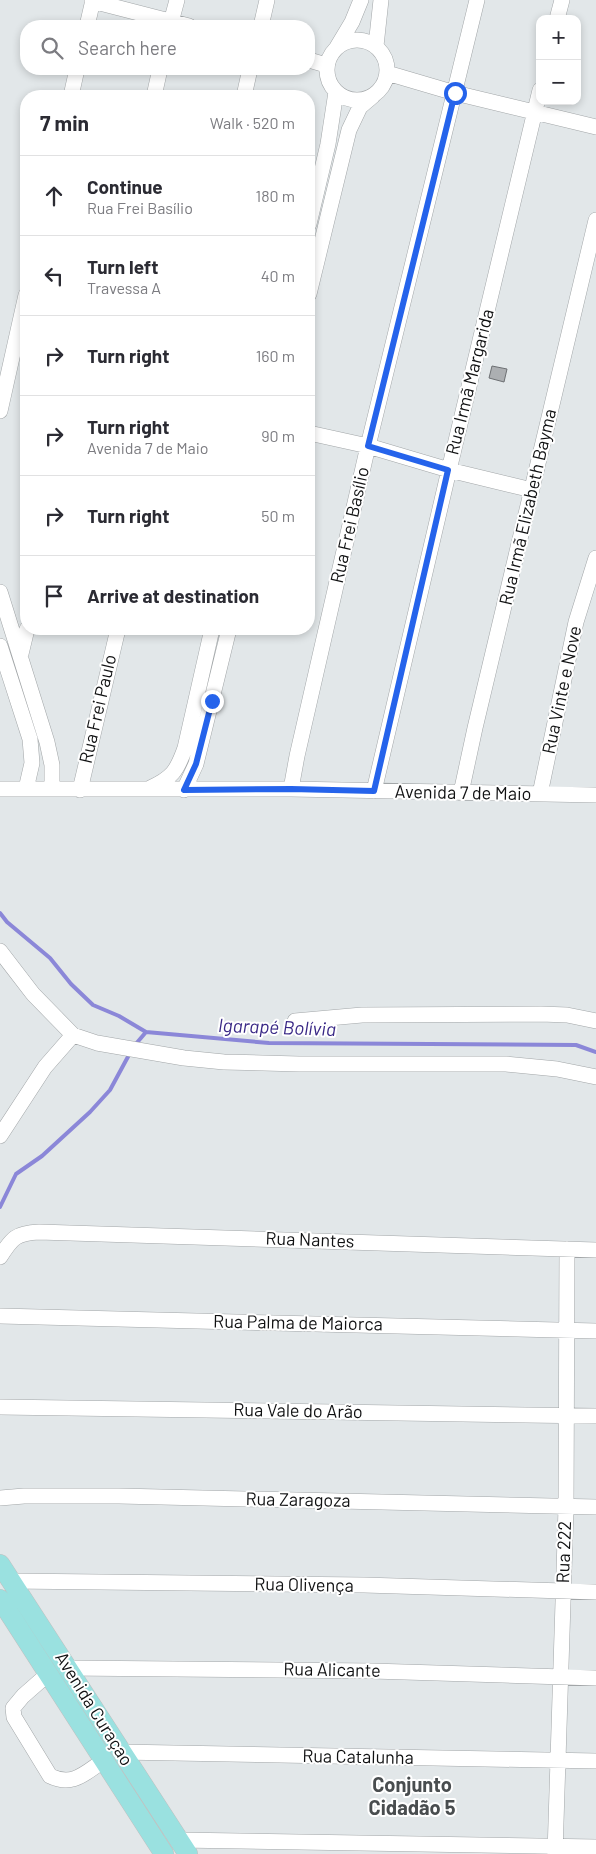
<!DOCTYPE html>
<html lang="en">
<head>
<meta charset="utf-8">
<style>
	:root { --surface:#fff; --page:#f7f7f7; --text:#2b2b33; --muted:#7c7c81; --line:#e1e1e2 }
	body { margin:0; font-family:Barlow,sans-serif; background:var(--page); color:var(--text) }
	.controls { position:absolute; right:15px; top:15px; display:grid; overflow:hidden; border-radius:10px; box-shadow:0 2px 8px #0003 }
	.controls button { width:45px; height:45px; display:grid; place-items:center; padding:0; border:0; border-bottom:1px solid var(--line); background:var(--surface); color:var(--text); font:25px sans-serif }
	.stop { position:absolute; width:15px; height:15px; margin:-11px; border:4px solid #2563eb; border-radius:50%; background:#fff }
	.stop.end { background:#2563eb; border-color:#fff; box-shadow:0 1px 5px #0008 }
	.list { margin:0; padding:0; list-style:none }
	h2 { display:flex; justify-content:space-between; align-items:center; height:65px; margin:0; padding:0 20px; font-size:21px }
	h2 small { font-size:16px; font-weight:400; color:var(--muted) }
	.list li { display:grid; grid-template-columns:32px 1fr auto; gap:15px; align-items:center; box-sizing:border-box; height:80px; padding:0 20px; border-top:1px solid var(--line) }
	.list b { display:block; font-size:19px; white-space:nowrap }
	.list p { margin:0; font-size:16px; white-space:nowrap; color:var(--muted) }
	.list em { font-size:16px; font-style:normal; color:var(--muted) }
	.icon { flex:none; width:28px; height:28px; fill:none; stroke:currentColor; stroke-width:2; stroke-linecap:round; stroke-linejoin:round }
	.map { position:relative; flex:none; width:596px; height:1854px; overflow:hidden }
	.search { position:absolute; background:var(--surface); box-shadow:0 2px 8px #0003; left:20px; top:20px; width:295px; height:55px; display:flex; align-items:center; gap:12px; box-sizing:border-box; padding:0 18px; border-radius:20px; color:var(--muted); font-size:19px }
	.panel { position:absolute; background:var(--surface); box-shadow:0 2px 8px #0003; left:20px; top:90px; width:295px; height:545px; border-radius:20px }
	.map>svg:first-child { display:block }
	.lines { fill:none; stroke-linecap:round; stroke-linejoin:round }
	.stream { stroke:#8b87d8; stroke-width:4 }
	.building { fill:#acafb2; stroke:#6d7073 }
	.minor-casing { stroke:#a2a6a8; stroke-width:16 }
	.major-casing { stroke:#c1c1c1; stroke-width:20 }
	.minor { stroke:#fff; stroke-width:15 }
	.major { stroke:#9ae1e0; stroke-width:19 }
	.route { stroke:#2563eb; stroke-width:6 }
	.labels { text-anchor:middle; stroke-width:4; stroke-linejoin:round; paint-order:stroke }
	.street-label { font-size:18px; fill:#101112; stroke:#fff }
	.water-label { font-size:19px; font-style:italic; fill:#392886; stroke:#fff }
	.quarter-label { font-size:20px; font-weight:bold; fill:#494d4f; stroke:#fff }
</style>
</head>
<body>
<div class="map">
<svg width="596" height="1854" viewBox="0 0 596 1854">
	<rect width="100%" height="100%" fill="#e2e7e9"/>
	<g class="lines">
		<!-- stream -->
		<path class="stream" d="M0,913L7,922L50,958L71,984L93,1005L119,1016L146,1032L269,1043L576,1045L596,1052
			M135,1045L146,1032
			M0,1207L16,1174L42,1156L90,1112L110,1090L130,1053"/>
	</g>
	<!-- building -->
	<path class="building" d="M492,366L507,369L504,382L489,378Z"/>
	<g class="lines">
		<!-- minor casing -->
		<g class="minor-casing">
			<path id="minor" d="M92,1L189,26
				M557,19L562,0
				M87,26L93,0
				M170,26L177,0
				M261,26L267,0
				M327 70a30 30 0 1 1 60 0a30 30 0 1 1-60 0Z
				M376,46L381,0
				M337,47L352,22L361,0
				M309,60L326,65
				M387,73L455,93L596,127
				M71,96L77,69
				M154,96L160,69
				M244,96L250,69
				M309,224L328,144L336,92
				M309,294L349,130L360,107L373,96
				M0,411L26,295
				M309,433L368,446L449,470L532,490
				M0,592L47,742L52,765V789
				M0,646L30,739L32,763L26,789
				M21,654L27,629
				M150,788C172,778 177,771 185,748L212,629
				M0,789H291L596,795
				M291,789L297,756L368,446L477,0
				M80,790L118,629
				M184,790L196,764L229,629
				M374,791L449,470L540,90
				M461,793L475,728L596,220
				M540,794L576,622L596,558
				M0,951L33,994L73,1035L97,1043L184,1058L224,1062L299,1064H506L557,1069L596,1077
				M295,1021L362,1015L541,1014L567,1015L596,1021
				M0,1136L45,1067L73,1035
				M0,1257C12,1238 16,1233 39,1232L596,1250
				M0,1316L596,1331
				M0,1407L596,1416
				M0,1498L24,1496H119L596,1507
				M11,1581L364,1585L596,1592
				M67,1668L372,1671L596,1678
				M48,1674L23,1696L13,1708L14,1717L50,1776C73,1787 85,1773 103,1761
				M120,1752L596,1761
				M178,1840L596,1847
				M555,1854L566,1508L567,1249"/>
		</g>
		<!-- major casing -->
		<g class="major-casing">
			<path id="major" d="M0,1564L188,1854
				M0,1599L164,1854"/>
		</g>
		<!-- minor -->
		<use href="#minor" class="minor"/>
		<!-- major -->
		<use href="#major" class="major"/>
	</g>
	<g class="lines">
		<!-- route -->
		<path class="route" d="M212,701L196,764L184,790L291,789L374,791L448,470L368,446L455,93"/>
	</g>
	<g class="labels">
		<!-- street labels -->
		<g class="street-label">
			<text transform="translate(470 382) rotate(-76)" y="6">Rua Irmã Margarida</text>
			<text transform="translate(528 507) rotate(-77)" y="6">Rua Irmã Elizabeth Bayma</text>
			<text transform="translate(350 525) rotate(-77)" y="6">Rua Frei Basílio</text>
			<text transform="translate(562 690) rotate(-78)" y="6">Rua Vinte e Nove</text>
			<text transform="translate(98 709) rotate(-77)" y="6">Rua Frei Paulo</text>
			<text transform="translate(463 793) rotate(1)" y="6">Avenida 7 de Maio</text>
			<text transform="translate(310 1240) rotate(2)" y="6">Rua Nantes</text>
			<text transform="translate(298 1323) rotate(1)" y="6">Rua Palma de Maiorca</text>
			<text transform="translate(298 1411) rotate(1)" y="6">Rua Vale do Arão</text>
			<text transform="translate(298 1500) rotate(1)" y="6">Rua Zaragoza</text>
			<text transform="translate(564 1552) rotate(-88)" y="6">Rua 222</text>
			<text transform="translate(304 1585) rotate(1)" y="6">Rua Olivença</text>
			<text transform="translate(332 1670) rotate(1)" y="6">Rua Alicante</text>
			<text transform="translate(94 1709) rotate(58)" y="6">Avenida Curaçao</text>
			<text transform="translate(358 1757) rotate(1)" y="6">Rua Catalunha</text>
		</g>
		<!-- water labels -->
		<g class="water-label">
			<text transform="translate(277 1027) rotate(2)" y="7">Igarapé Bolívia</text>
		</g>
		<!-- quarter labels -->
		<g class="quarter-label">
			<text x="412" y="1792">Conjunto<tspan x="412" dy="23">Cidadão 5</tspan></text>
		</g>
	</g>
</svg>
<div class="controls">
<button>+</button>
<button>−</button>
</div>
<div class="stop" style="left:455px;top:93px"></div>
<div class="stop end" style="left:212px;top:701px"></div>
<div class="search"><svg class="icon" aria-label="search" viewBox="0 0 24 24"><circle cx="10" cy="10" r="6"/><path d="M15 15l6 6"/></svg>Search here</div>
<section class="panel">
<h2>7 min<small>Walk · 520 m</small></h2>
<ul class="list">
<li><svg class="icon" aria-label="ahead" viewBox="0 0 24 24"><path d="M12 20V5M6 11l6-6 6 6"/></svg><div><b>Continue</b><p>Rua Frei Basílio</p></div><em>180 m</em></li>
<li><svg class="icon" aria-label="left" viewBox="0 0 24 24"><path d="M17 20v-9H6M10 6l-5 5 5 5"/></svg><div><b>Turn left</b><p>Travessa A</p></div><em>40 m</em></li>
<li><svg class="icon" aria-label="right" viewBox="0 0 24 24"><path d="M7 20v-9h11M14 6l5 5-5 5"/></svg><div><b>Turn right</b></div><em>160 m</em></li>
<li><svg class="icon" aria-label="right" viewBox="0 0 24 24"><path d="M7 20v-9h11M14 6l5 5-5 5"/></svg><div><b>Turn right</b><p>Avenida 7 de Maio</p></div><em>90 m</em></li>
<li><svg class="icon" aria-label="right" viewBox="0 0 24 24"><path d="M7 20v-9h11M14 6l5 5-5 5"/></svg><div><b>Turn right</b></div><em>50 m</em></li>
<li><svg class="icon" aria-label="arrive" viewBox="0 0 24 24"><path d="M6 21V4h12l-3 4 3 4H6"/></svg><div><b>Arrive at destination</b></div></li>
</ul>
</section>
</div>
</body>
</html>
